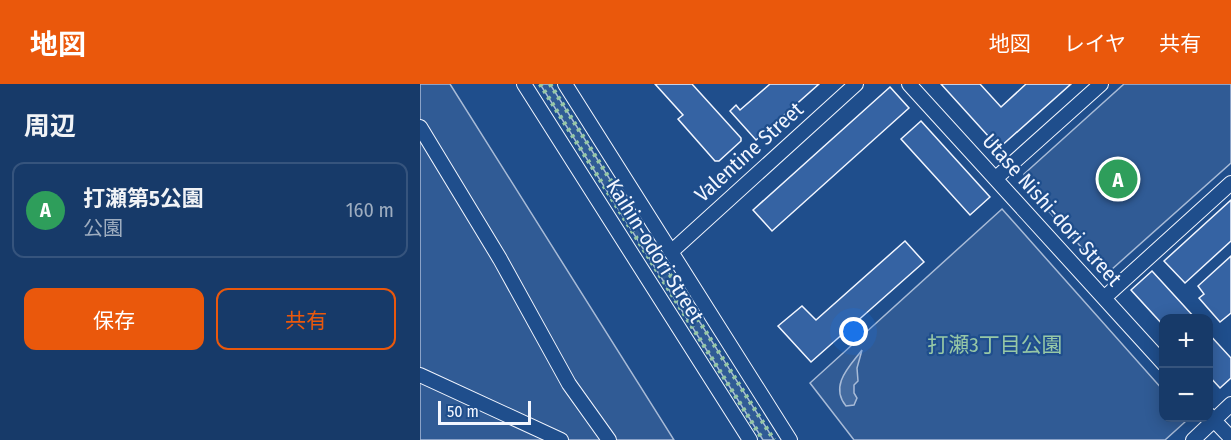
<!DOCTYPE html>
<html lang="ja">
<head>
<meta charset="utf-8">
<style>
	:root { --surface:#173a69; --page:#244571; --text:#f1f3f6; --muted:#9eadc0; --line:#36547d; --accent:#ea580c }
	body { margin:0; font-family:"Fira Sans Condensed","Noto Sans JP",sans-serif; background:var(--page); color:var(--text) }
	.controls { position:absolute; right:18px; bottom:18px; display:grid; overflow:hidden; border-radius:12px; box-shadow:0 3px 15px #0003 }
	.controls button { width:54px; height:54px; display:grid; place-items:center; padding:0; border:0; border-bottom:2px solid var(--line); background:var(--surface); color:var(--text); font:30px sans-serif }
	.scale { position:absolute; left:18px; bottom:15px; width:93px; box-sizing:border-box; padding-left:6px; border:3px solid #f2f6ff; border-top:0; font-size:16px; line-height:21px; white-space:nowrap; color:#f2f6ff; -webkit-text-stroke:4px #1f4e8c; paint-order:stroke }
	.you { position:absolute; left:434px; top:248px; width:21px; height:21px; margin:-15px; border:4px solid #fff; border-radius:50%; background:#1a73e8; box-shadow:0 0 0 9px #1a73e833 }
	.badge { display:grid; place-items:center; width:39px; height:39px; border-radius:50%; background:var(--accent); color:#fff; font-size:20px; font-weight:700 }
	.pin { position:absolute; translate:-50% -50%; border:3px solid #fff; box-shadow:0 2px 6px #0006 }
	.list { margin:0; padding:0; list-style:none }
	h2 { display:flex; justify-content:space-between; align-items:center; height:78px; margin:0; padding:0 24px; font-size:26px }
	h2 small { font-size:20px; font-weight:400; color:var(--muted) }
	.list li { display:grid; grid-template-columns:39px 1fr auto; gap:18px; align-items:center; box-sizing:border-box; height:96px; margin:0 12px 12px; padding:0 12px; border:2px solid var(--line); border-radius:12px }
	.list b { display:block; font-size:22px; white-space:nowrap }
	.list p { margin:0; font-size:20px; white-space:nowrap; color:var(--muted) }
	.list em { font-size:20px; font-style:normal; color:var(--muted) }
	.actions { display:flex; gap:12px; padding:18px 24px }
	.actions a { flex:1; padding:14px 0; border:2px solid var(--accent); border-radius:12px; text-align:center; font-size:21px; color:var(--accent) }
	.actions .main { background:var(--accent); color:#fff }
	.map { position:relative; flex:none; width:811px; height:356px; overflow:hidden }
	header { display:flex; align-items:center; gap:36px; box-sizing:border-box; height:84px; padding:0 30px; background:var(--accent); color:#fff }
	header strong { font-size:28px }
	nav { display:flex; gap:33px; margin-inline-start:auto; font-size:21px }
	main { display:flex }
	aside { flex:1; background:var(--surface) }
	.map>svg:first-child { display:block }
	.green { fill:#305b95; stroke:#a8bbd7; stroke-width:1.5 }
	.water { fill:#446ba0; stroke:#a8bbd7; stroke-width:1.5 }
	.building { fill:#3563a3; stroke:#f2f6ff; stroke-width:1.5 }
	.lines { fill:none; stroke-linecap:round; stroke-linejoin:round }
	.minor-casing { stroke:#f2f6ff; stroke-width:16 }
	.minor { stroke:#1f4e8c; stroke-width:14 }
	.hedge { stroke:#97c8a6; stroke-width:4.5; stroke-dasharray:3 4.5; stroke-linecap:butt }
	.labels { text-anchor:middle; stroke-width:4.5; stroke-linejoin:round; paint-order:stroke }
	.street-label { font-size:21px; fill:#f2f6ff; stroke:#1f4e8c }
	.park-label { font-size:21px; fill:#97c8a6; stroke:#1f4e8c }
</style>
</head>
<body>
<header>
<strong>地図</strong>
<nav><a>地図</a><a>レイヤ</a><a>共有</a></nav>
</header>
<main>
<aside>
<h2>周辺<small></small></h2>
<ul class="list">
<li><span class="badge" style="background:#2e9e5b">A</span><div><b>打瀬第5公園</b><p>公園</p></div><em>160 m</em></li>
</ul>
<div class="actions"><a class="main">保存</a><a>共有</a></div>
</aside>
<div class="map">
<svg width="811" height="356" viewBox="0 0 811 356">
	<rect width="100%" height="100%" fill="#1f4e8c"/>
	<!-- green -->
	<path class="green" d="M0,0H30L254,356H0Z
		M120,0H130L354,356H343Z
		M704,0H811V79L691,186H682L604,100V90Z
		M582,125L743,306L744,334H765V338L745,356H434L390,299Z"/>
	<!-- water -->
	<path class="water" d="M442,266L437,284L438,297L434,301V309L437,314L434,321L426,322C409,301 430,282 442,266Z"/>
	<!-- building -->
	<path class="building" d="M235,0H272L321,54V57L299,77H295L258,35L263,31Z
		M350,0H399L336,56L310,27L316,21L320,26Z
		M521,0H560L581,23L606,0H651L579,64Z
		M470,3L489,24L352,147L333,126Z
		M501,37L570,113L550,131L481,55Z
		M811,116V157L765,199L744,177Z
		M485,157L504,178L391,278L358,242L382,222L396,236Z
		M811,172V229L800,238L779,214L784,210L778,202Z
		M732,187L775,234H744V242L711,206Z
		M788,249L811,274V294L800,304L788,291Z"/>
	<g class="lines">
		<!-- minor casing -->
		<g class="minor-casing">
			<path id="minor" d="M104,0L330,356
				M145,0L370,356
				M489,0L744,280
				M0,43L80,175L149,300L189,356
				M576,94L681,0
				M251,168L436,0
				M684,214L811,99
				M0,291L141,356
				M788,330L811,354
				M773,356L811,320"/>
		</g>
		<!-- minor -->
		<use href="#minor" class="minor"/>
		<!-- hedge -->
		<path class="hedge" d="M120,0L343,356
			M130,0L354,356"/>
	</g>
	<g class="labels">
		<!-- street labels -->
		<g class="street-label">
			<text transform="translate(329 68) rotate(-42)" y="7">Valentine Street</text>
			<text transform="translate(632 126) rotate(48)" y="7">Utase Nishi-dori Street</text>
			<text transform="translate(235 167) rotate(58)" y="7">Kaihin-odori Street</text>
		</g>
		<!-- park labels -->
		<g class="park-label">
			<text x="575" y="268">打瀬3丁目公園</text>
		</g>
	</g>
</svg>
<div class="controls">
<button>+</button>
<button>−</button>
</div>
<div class="scale">50 m</div>
<div class="you"></div>
<div class="pin badge" style="left:698px;top:95px;background:#2e9e5b">A</div>
</div>
</main>
</body>
</html>
